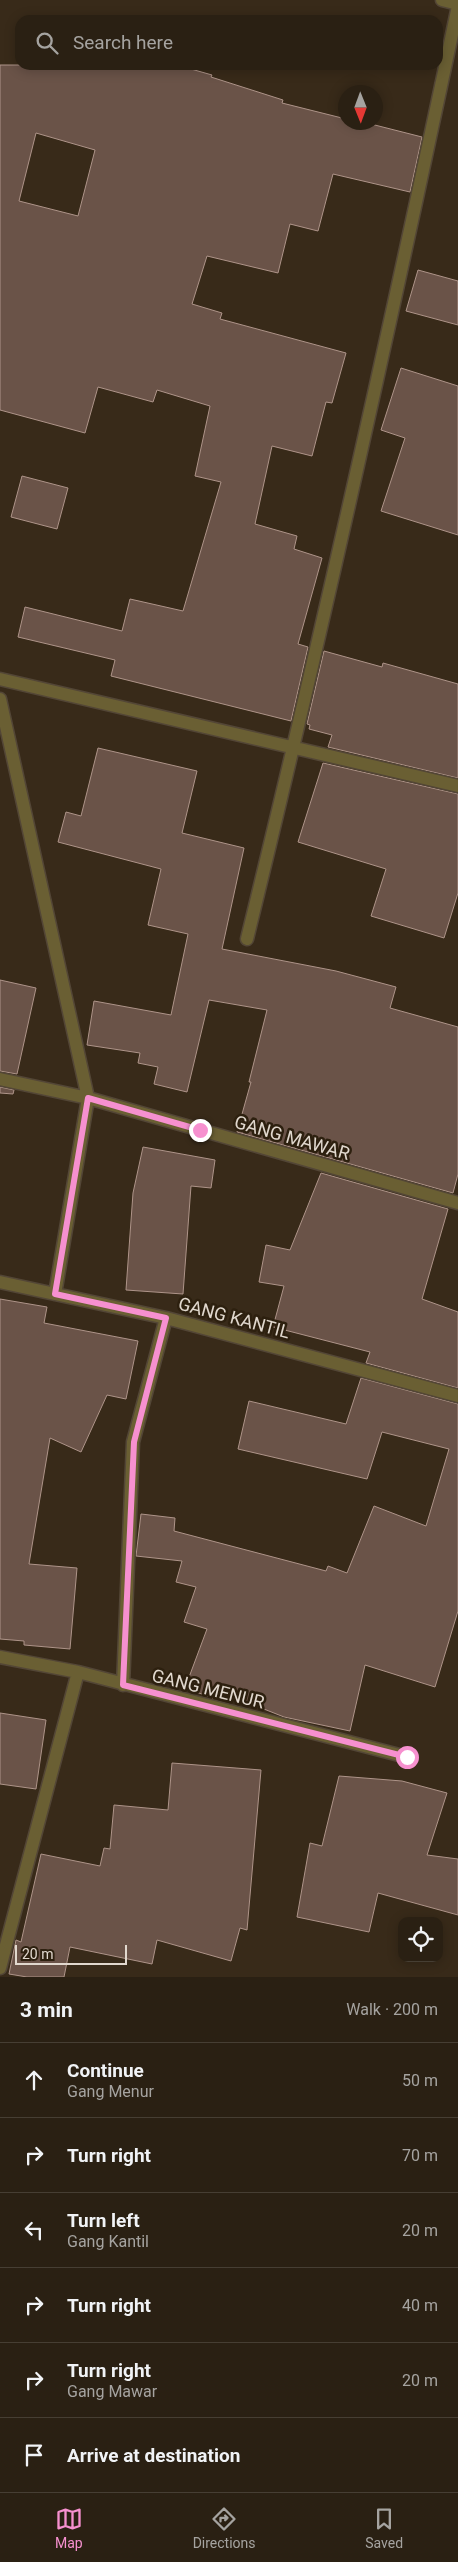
<!DOCTYPE html>
<html lang="en">
<head>
<meta charset="utf-8">
<style>
	:root { --surface:#2a2013; --page:#362d21; --text:#f1f3f6; --muted:#a5a3a0; --line:#463e33; --accent:#f690cf }
	body { margin:0; font-family:Roboto,sans-serif; background:var(--page); color:var(--text) }
	.controls { position:absolute; right:15px; bottom:15px; display:grid; overflow:hidden; border-radius:10px; box-shadow:0 2px 12px #0003 }
	.controls button { width:45px; height:45px; display:grid; place-items:center; padding:0; border:0; border-bottom:1px solid var(--line); background:var(--surface); color:var(--text); font:25px sans-serif }
	.compass { position:absolute; left:338px; top:85px; width:45px; height:45px; border-radius:50%; background:var(--surface); box-shadow:0 2px 12px #0003; rotate:179deg }
	.scale { position:absolute; left:15px; bottom:12px; width:112px; box-sizing:border-box; padding-left:5px; border:2px solid #e1d8ce; border-top:0; font-size:14px; line-height:18px; white-space:nowrap; color:#e1d8ce; -webkit-text-stroke:4px #2d200f; paint-order:stroke }
	.stop { position:absolute; width:15px; height:15px; margin:-11px; border:4px solid #f690cf; border-radius:50%; background:#fff }
	.stop.end { background:#f690cf; border-color:#fff; box-shadow:0 1px 5px #0008 }
	.list { margin:0; padding:0; list-style:none }
	h2 { display:flex; justify-content:space-between; align-items:center; height:65px; margin:0; padding:0 20px; font-size:21px }
	h2 small { font-size:16px; font-weight:400; color:var(--muted) }
	.list li { display:grid; grid-template-columns:32px 1fr auto; gap:15px; align-items:center; box-sizing:border-box; height:75px; padding:0 20px; border-top:1px solid var(--line) }
	.list b { display:block; font-size:19px; white-space:nowrap }
	.list p { margin:0; font-size:16px; white-space:nowrap; color:var(--muted) }
	.list em { font-size:16px; font-style:normal; color:var(--muted) }
	.icon { flex:none; width:28px; height:28px; fill:none; stroke:currentColor; stroke-width:2; stroke-linecap:round; stroke-linejoin:round }
	.map { position:relative; flex:none; width:458px; height:1977px; overflow:hidden }
	.search { position:absolute; background:var(--surface); box-shadow:0 2px 12px #0003; left:15px; right:15px; top:15px; height:55px; display:flex; align-items:center; gap:12px; box-sizing:border-box; padding:0 18px; border-radius:15px; color:var(--muted); font-size:19px }
	.sheet { height:515px; background:var(--surface) }
	nav { display:flex; justify-content:space-around; align-items:center; box-sizing:border-box; height:70px; border-top:1px solid var(--line); background:var(--surface); font-size:14px; color:var(--muted) }
	nav a { display:grid; justify-items:center; gap:2px }
	nav .on { color:var(--accent) }
	.map>svg:first-child { display:block }
	.building { fill:#6a5348; stroke:#ae9489; fill-rule:evenodd }
	.lines { fill:none; stroke-linecap:round; stroke-linejoin:round }
	.minor-casing { stroke:#534636; stroke-width:15 }
	.minor { stroke:#6a5f33; stroke-width:12 }
	.route { stroke:#f690cf; stroke-width:6 }
	.labels { text-anchor:middle; stroke-width:5; stroke-linejoin:round; paint-order:stroke }
	.street-label { font-size:18px; fill:#e1d8ce; stroke:#2d200f }
</style>
</head>
<body>
<div class="map">
<svg width="458" height="1977" viewBox="0 0 458 1977">
	<rect width="100%" height="100%" fill="#382a19"/>
	<!-- building -->
	<path class="building" d="M0,65H177L212,75L211,77L283,100L282,103L346,119V122H363L422,137L410,192L333,174L318,231L290,224L278,273L207,256L192,304L222,313L220,319L346,353L332,403L326,402L312,456L272,446L255,524L297,536L294,549L322,558L298,644L308,647L291,721L111,676L115,660L18,637L25,607L122,631L130,599L183,611L221,482L195,476L210,406L157,390L153,402L98,387L85,433L0,410ZM36,133L95,150L78,216L19,201Z
		M418,270L458,281V325L406,311Z
		M401,368L458,386V535L381,511L405,438L381,430Z
		M22,476L68,488L57,529L11,517Z
		M324,651L382,667L383,663L458,684V778L328,747L332,735L309,729L310,725L307,724Z
		M98,748L197,771L182,833L244,848L222,949L336,971L396,987L390,1008L458,1027V1174L453,1193L237,1132L251,1082H249L267,1010L209,1000L187,1092L154,1084L158,1067L138,1063L140,1053L87,1045L94,1001L171,1015L188,934L148,925L161,869L58,842L66,812L81,816Z
		M323,763L458,794V893L444,938L371,916L386,869L298,842Z
		M0,980L36,988L17,1074L0,1071Z
		M0,1087L14,1090L13,1094L0,1093Z
		M143,1147L215,1160L211,1188L191,1186L183,1294L126,1290L133,1193Z
		M321,1173L448,1209L422,1299L458,1312V1388L366,1363L370,1352L273,1327L284,1286L259,1282L266,1245L290,1250Z
		M0,1299L47,1307L44,1323L138,1341L126,1399L107,1395L81,1452L50,1438L29,1564L77,1568L70,1649L24,1645V1641L0,1639Z
		M361,1378L458,1404V1611L435,1687L365,1665L350,1731L284,1717L216,1690L213,1698L185,1688L207,1629L184,1622L196,1587L176,1582L182,1561L136,1556L141,1514L175,1518L174,1531L326,1571L328,1566L347,1573L374,1506L426,1526L449,1449L382,1432L367,1479L238,1449L249,1401L346,1424Z
		M0,1713L46,1720L36,1789L0,1784Z
		M172,1763L261,1770L247,1930L240,1928L231,1961L157,1940L152,1964L70,1947L64,1977H27L9,1974L16,1940L21,1942L41,1854L100,1866L104,1848L110,1849L114,1805L168,1810Z
		M339,1776L402,1781L447,1793L427,1855L458,1859V1915L378,1893L369,1932L297,1917L310,1843L322,1846Z"/>
	<g class="lines">
		<!-- minor casing -->
		<g class="minor-casing">
			<path id="minor" d="M442,0L458,4
				M0,679L458,786
				M0,699L88,1098L55,1294
				M247,939C323,629 392,318 458,6
				M0,1079L88,1098L458,1203
				M0,1282L166,1318L458,1396
				M0,1657L78,1672L407,1757
				M123,1685L133,1442L166,1318
				M0,1968L78,1672"/>
		</g>
		<!-- minor -->
		<use href="#minor" class="minor"/>
	</g>
	<g class="lines">
		<!-- route -->
		<path class="route" d="M200,1130L88,1098L55,1294L166,1318L134,1442L123,1685L407,1757"/>
	</g>
	<g class="labels">
		<!-- street labels -->
		<g class="street-label">
			<text transform="translate(292 1138) rotate(16)" y="6">GANG MAWAR</text>
			<text transform="translate(234 1318) rotate(15)" y="6">GANG KANTIL</text>
			<text transform="translate(208 1689) rotate(14)" y="6">GANG MENUR</text>
		</g>
	</g>
</svg>
<div class="controls">
<button><svg class="icon" aria-label="locate" viewBox="0 0 24 24"><circle cx="12" cy="12" r="6"/><path d="M12 2v4M12 18v4M2 12h4M18 12h4"/></svg></button>
</div>
<svg class="compass" viewBox="-18 -18 36 36"><path d="M0-13l5 13h-10z" fill="#e53935"/><path d="M0 13l5-13h-10z" fill="#a5a3a0"/></svg>
<div class="scale">20 m</div>
<div class="stop" style="left:407px;top:1757px"></div>
<div class="stop end" style="left:200px;top:1130px"></div>
<div class="search"><svg class="icon" aria-label="search" viewBox="0 0 24 24"><circle cx="10" cy="10" r="6"/><path d="M15 15l6 6"/></svg>Search here</div>
</div>
<section class="sheet">
<h2>3 min<small>Walk · 200 m</small></h2>
<ul class="list">
<li><svg class="icon" aria-label="ahead" viewBox="0 0 24 24"><path d="M12 20V5M6 11l6-6 6 6"/></svg><div><b>Continue</b><p>Gang Menur</p></div><em>50 m</em></li>
<li><svg class="icon" aria-label="right" viewBox="0 0 24 24"><path d="M7 20v-9h11M14 6l5 5-5 5"/></svg><div><b>Turn right</b></div><em>70 m</em></li>
<li><svg class="icon" aria-label="left" viewBox="0 0 24 24"><path d="M17 20v-9H6M10 6l-5 5 5 5"/></svg><div><b>Turn left</b><p>Gang Kantil</p></div><em>20 m</em></li>
<li><svg class="icon" aria-label="right" viewBox="0 0 24 24"><path d="M7 20v-9h11M14 6l5 5-5 5"/></svg><div><b>Turn right</b></div><em>40 m</em></li>
<li><svg class="icon" aria-label="right" viewBox="0 0 24 24"><path d="M7 20v-9h11M14 6l5 5-5 5"/></svg><div><b>Turn right</b><p>Gang Mawar</p></div><em>20 m</em></li>
<li><svg class="icon" aria-label="arrive" viewBox="0 0 24 24"><path d="M6 21V4h12l-3 4 3 4H6"/></svg><div><b>Arrive at destination</b></div></li>
</ul>
</section>
<nav>
<a class="on"><svg class="icon" aria-label="map" viewBox="0 0 24 24"><path d="M3 6l6-2 6 2 6-2v14l-6 2-6-2-6 2zM9 4v14M15 6v14"/></svg>Map</a>
<a><svg class="icon" aria-label="directions" viewBox="0 0 24 24"><path d="M12 3l9 9-9 9-9-9zM9 14v-3h6M13 9l2 2-2 2"/></svg>Directions</a>
<a><svg class="icon" aria-label="saved" viewBox="0 0 24 24"><path d="M7 4h10v16l-5-4-5 4z"/></svg>Saved</a>
</nav>
</body>
</html>
